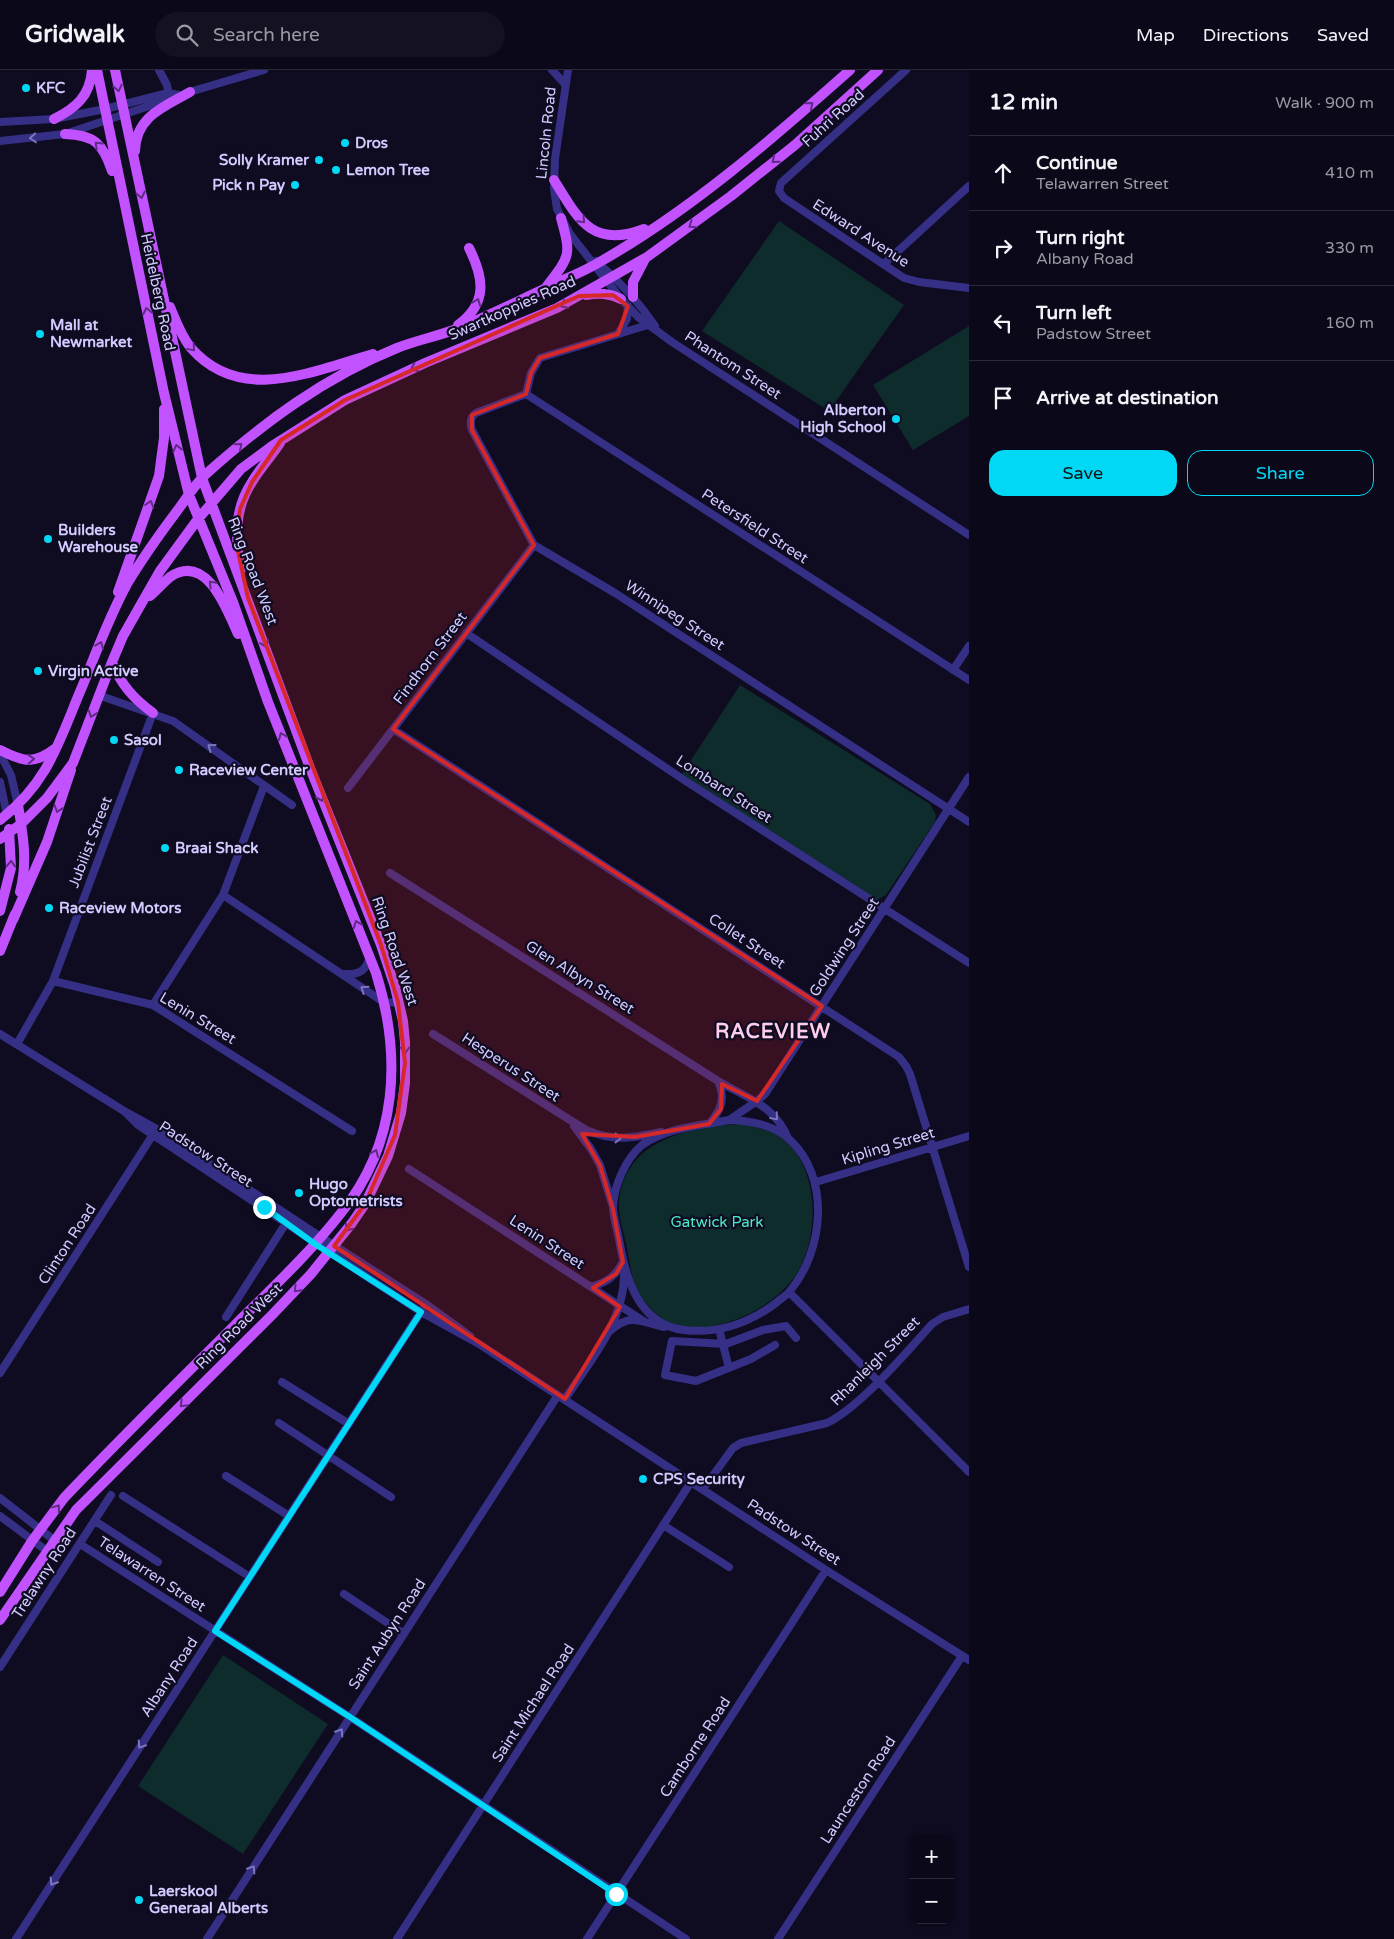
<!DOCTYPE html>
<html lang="en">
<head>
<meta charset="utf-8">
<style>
	:root { --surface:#0b0819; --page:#141122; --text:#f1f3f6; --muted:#9a9aa2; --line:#2b2938; --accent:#00d8f6 }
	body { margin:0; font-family:"Varela Round",sans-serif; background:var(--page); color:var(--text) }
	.controls { position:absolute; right:15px; bottom:15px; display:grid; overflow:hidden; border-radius:10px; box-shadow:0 1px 4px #0004 }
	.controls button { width:45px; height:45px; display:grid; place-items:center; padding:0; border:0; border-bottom:1px solid var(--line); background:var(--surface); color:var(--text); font:25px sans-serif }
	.stop { position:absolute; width:15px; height:15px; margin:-11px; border:4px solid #00d8f6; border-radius:50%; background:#fff }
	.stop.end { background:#00d8f6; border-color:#fff; box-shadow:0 1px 5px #0008 }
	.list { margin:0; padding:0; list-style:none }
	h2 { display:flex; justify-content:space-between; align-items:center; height:65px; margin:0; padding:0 20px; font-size:21px }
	h2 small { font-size:16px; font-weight:400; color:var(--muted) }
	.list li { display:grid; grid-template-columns:32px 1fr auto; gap:15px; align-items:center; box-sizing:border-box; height:75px; padding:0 20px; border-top:1px solid var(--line) }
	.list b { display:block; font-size:19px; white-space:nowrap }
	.list p { margin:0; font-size:16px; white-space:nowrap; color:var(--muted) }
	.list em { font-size:16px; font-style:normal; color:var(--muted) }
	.actions { display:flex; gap:10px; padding:15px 20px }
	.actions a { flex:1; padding:11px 0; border:1px solid var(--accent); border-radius:15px; text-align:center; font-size:18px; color:var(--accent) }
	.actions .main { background:var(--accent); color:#111 }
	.icon { flex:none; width:28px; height:28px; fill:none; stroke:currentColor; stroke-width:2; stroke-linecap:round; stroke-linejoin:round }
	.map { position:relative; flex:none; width:969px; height:1869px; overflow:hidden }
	header { display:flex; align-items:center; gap:30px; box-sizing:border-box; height:70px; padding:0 25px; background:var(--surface); border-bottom:1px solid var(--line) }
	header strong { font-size:24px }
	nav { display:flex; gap:28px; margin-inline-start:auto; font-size:18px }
	.search { width:350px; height:45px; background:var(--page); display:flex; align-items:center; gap:12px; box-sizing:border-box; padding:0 18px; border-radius:28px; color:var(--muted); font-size:19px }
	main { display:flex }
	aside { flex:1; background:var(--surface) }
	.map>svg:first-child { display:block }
	.green { fill:#0d2c2b }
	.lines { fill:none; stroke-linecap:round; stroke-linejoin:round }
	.minor { stroke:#353086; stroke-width:8 }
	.major { stroke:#c252ff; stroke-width:10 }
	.oneway { stroke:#602b85 }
	.oneway2 { stroke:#7c76bc }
	.route { stroke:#00d8f6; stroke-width:6 }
	.marked { fill:#d62828; fill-opacity:0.2; stroke:#d62828; stroke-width:4; stroke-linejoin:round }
	.poi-dot { fill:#00d8f6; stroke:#0f0b21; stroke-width:2 }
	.labels { text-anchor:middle; stroke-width:4.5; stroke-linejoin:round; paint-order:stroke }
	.poi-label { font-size:15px; font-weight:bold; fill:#d2cbff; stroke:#0f0b21; text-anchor:start }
	.street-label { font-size:15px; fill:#d2cbff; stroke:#0f0b21 }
	.park-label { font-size:15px; fill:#4aecc7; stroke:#0f0b21 }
	.district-label { font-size:20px; font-weight:bold; letter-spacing:1px; fill:#ffcdec; stroke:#0f0b21 }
</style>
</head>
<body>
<header>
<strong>Gridwalk</strong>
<div class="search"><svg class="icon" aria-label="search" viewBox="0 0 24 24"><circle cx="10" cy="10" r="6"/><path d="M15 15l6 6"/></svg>Search here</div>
<nav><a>Map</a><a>Directions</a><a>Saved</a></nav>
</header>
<main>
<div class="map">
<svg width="969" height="1869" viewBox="0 0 969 1869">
	<rect width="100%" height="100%" fill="#0f0b21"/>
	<!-- green -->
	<path class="green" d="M779,151L904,235L829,341L702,261Z
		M969,256V346L913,380L873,315Z
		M740,615L930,734L936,745L935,752L886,825L879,829H874L682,704Z
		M740,1054C754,1057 768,1059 780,1067C821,1095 821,1171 793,1209C773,1234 744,1250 713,1256C691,1261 667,1257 651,1239C630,1216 632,1202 626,1173C623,1160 618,1146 619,1132C625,1069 688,1058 740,1054Z
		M223,1585L328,1654L243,1784L138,1716Z"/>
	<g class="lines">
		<!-- minor -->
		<path class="minor" d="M159,0L167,15L169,26
			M552,0L565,14
			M568,0L555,89L554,119L557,139L570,164L621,229L638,247L672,272L969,465
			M906,0L781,113L779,121L784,128L904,208L919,212L969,218
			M186,23L264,0
			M0,52L54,49L105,39L168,23L179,25
			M0,71L65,64L173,28
			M596,191C618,210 639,232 655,256
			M884,194L969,116
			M618,264L627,249L628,236
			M526,324L476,343C470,347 470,354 472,360L534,475L615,523L969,752
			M526,324L969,610
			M526,324L531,303L540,288L651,254
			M466,563L684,710L969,893
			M953,600L969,576
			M98,625L173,651L292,735
			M393,659L899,987L906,996L910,1004L969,1197
			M0,684L11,705L18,735
			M0,712L7,745
			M348,718L534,475
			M390,803L718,1011C747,1028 774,1035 788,1068
			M223,825L385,933L398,932
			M345,904C360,905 367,900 370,885
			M53,911L153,935L352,1061
			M153,935L223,825L264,716
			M0,964L124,1041L157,1059L321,1167L426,1234L470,1266
			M433,964L586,1060C614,1072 633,1068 661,1062
			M17,974L53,911L153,643
			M124,1041L138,1055L153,1065L378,1214L421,1242L479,1274L826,1500L969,1590
			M729,1050C750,1051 772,1054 789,1069C831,1107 824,1180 790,1221C786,1226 780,1229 776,1233C749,1253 717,1264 684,1260C638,1255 625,1206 619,1169C617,1159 614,1149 613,1139C613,1118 625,1089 642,1075C667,1057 700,1056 729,1050Z
			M729,1050L757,1031L765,1024L969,707
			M709,1054C721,1040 726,1029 718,1011
			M574,1056L591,1079L600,1095L613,1137
			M409,1099L645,1252
			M816,1112L969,1066
			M591,1217C607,1212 615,1207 623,1192
			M789,1222L969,1402
			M226,1247L286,1153
			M719,1259L729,1298
			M610,1261C631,1242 640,1252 664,1257
			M775,1275L751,1289L696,1311L665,1305L672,1271L726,1274L763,1260L786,1256L796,1268
			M0,1303L154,1063
			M282,1312L349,1354
			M565,1329C590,1291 624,1252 624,1205
			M279,1353L391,1427
			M226,1406L289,1446
			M703,1419L733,1378L741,1373L827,1353C859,1338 908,1281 932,1254L943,1247L969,1239
			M123,1426L250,1507
			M0,1428L54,1470
			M0,1446L47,1481
			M95,1451L158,1492
			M663,1455L729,1497
			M80,1474L350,1647L686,1869
			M344,1524L404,1564
			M0,1597L111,1425
			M16,1869L426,1234
			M207,1869L558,1325
			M397,1869L691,1412
			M587,1869L826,1500
			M778,1869L962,1586"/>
		<!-- major -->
		<path class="major" d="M54,49C76,38 90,26 92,0
			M65,64C95,65 103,74 112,101
			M135,81C136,46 164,37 190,22
			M554,110C578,149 592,179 644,159
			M547,216C571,185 571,185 561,148
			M586,225C599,223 609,223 621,229
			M633,227V212L645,189
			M170,237C176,251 181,266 191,278C241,335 312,301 373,284
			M458,255C488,233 484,208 469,178
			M241,499C235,469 234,439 252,412C260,398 271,387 280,373
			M118,522L159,406L164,368V339
			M150,526C157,520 163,513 170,507C207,482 227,540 238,564
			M112,592C121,615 134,629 153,643
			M0,680C23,692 34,695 56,678
			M18,735C23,765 28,792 20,822
			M0,750C49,712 59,671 82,617C96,583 109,547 127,514C142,489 159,465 177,441C186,429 195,414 206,404C263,353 325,307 397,278C417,270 439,266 459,258C488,246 516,232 544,219C562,210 581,203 598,193C690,141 771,70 850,0
			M0,769L21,754L47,728L73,693L112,592L123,566L140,536L160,501L198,449L241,399L272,376L345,330L425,293L557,238L647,187L731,126L795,75L878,0
			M0,841L11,798L9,759
			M13,850L47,772L71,700
			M0,881L15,844
			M0,1522L32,1471L64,1428C120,1369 177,1313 234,1256C271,1219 309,1184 341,1143C398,1073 402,986 376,903L268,632L233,532L189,425L164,323L97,0
			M0,1550L76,1440L272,1245L311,1204L352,1153L365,1134L388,1086L401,1043L405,1013V972L403,951L395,917L381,875L310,698L202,408L115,0"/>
	</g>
	<!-- one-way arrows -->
	<defs><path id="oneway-chevron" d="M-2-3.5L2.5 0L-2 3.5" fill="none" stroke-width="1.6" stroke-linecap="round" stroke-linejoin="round" transform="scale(1.25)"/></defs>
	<g class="oneway">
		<use href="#oneway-chevron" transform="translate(118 18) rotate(78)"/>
		<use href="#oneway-chevron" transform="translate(810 35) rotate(-41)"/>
		<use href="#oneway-chevron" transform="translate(98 75) rotate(-136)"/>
		<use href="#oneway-chevron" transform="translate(775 90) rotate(141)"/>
		<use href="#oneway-chevron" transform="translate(141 125) rotate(77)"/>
		<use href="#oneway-chevron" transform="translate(582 150) rotate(47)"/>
		<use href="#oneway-chevron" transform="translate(692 155) rotate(145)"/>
		<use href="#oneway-chevron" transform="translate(477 232) rotate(-69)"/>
		<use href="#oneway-chevron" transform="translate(564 235) rotate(152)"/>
		<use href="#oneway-chevron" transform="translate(147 241) rotate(-102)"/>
		<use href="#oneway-chevron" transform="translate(192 278) rotate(50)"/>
		<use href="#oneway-chevron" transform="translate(414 298) rotate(155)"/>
		<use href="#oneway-chevron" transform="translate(239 376) rotate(-40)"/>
		<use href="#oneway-chevron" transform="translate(177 378) rotate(-104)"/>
		<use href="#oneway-chevron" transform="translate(150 434) rotate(-72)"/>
		<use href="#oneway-chevron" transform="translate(212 514) rotate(-134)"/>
		<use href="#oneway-chevron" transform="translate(265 574) rotate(70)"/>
		<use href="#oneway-chevron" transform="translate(100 575) rotate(-67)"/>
		<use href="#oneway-chevron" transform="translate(92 644) rotate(110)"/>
		<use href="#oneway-chevron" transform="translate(282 666) rotate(-113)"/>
		<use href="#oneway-chevron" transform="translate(31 689) rotate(-4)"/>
		<use href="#oneway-chevron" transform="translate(321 728) rotate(68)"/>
		<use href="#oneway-chevron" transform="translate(58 739) rotate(109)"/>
		<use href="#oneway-chevron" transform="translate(11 794) rotate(-88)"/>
		<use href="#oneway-chevron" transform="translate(357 854) rotate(-112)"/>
		<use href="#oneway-chevron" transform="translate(405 980) rotate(90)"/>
		<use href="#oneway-chevron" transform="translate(375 1083) rotate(-68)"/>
		<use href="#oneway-chevron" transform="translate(348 1158) rotate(128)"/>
		<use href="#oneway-chevron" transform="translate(297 1219) rotate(133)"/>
		<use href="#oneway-chevron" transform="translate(183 1334) rotate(135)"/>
		<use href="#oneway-chevron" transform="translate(57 1438) rotate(-53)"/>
	</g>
	<g class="oneway2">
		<use href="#oneway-chevron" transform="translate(33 68) rotate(175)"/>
		<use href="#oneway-chevron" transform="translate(211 677) rotate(-144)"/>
		<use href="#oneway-chevron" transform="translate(364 919) rotate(-145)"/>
		<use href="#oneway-chevron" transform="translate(775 1047) rotate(49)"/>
		<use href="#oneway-chevron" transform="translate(618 1068)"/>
		<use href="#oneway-chevron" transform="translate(340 1662) rotate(-57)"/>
		<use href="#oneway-chevron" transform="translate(141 1675) rotate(123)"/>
		<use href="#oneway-chevron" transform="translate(252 1799) rotate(-57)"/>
		<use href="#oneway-chevron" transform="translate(53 1812) rotate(123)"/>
	</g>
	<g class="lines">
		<!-- route -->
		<path class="route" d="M264,1137L315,1174L421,1242L215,1561L350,1647L616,1824"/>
	</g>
	<!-- marked area -->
	<path class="marked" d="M613,225L628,236L618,264L540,288L531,303L526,324L472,345V360L534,475L393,659L822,936L757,1031L722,1014L721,1039L709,1054L635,1067L582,1064L600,1095L613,1139L623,1192L616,1204L593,1218L620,1237L565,1329L334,1176L365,1134L395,1065L405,993L398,932L381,875L248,528L236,472L240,439L252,412L281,370L345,330L579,226Z"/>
	<!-- markers -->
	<g class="poi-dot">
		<circle cx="26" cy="18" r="5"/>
		<circle cx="345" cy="73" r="5"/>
		<circle cx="319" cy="90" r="5"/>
		<circle cx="336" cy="100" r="5"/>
		<circle cx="295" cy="115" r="5"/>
		<circle cx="40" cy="264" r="5"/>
		<circle cx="896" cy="349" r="5"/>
		<circle cx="48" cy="469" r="5"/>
		<circle cx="38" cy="601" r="5"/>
		<circle cx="114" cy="670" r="5"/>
		<circle cx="179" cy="700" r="5"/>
		<circle cx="165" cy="778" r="5"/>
		<circle cx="49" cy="838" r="5"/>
		<circle cx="299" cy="1123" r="5"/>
		<circle cx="643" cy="1409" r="5"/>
		<circle cx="139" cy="1830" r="5"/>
	</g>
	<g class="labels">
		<!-- poi labels -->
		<g class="poi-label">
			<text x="36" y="23">KFC</text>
			<text x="355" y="78">Dros</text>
			<text x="309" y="95" text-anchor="end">Solly Kramer</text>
			<text x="346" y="105">Lemon Tree</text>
			<text x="285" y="120" text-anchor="end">Pick n Pay</text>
			<text x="50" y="260">Mall at<tspan x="50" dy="17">Newmarket</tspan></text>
			<text x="886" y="345" text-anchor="end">Alberton<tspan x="886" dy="17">High School</tspan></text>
			<text x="58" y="465">Builders<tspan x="58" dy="17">Warehouse</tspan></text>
			<text x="48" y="606">Virgin Active</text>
			<text x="124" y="675">Sasol</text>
			<text x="189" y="705">Raceview Center</text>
			<text x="175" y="783">Braai Shack</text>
			<text x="59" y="843">Raceview Motors</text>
			<text x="309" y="1119">Hugo<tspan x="309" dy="17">Optometrists</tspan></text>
			<text x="653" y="1414">CPS Security</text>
			<text x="149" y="1826">Laerskool<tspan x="149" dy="17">Generaal Alberts</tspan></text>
		</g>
		<!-- street labels -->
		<g class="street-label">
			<text transform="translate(833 48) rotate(-42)" y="5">Fuhri Road</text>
			<text transform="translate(546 63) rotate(-84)" y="5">Lincoln Road</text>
			<text transform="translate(861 163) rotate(33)" y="5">Edward Avenue</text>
			<text transform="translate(158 222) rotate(78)" y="5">Heidelberg Road</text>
			<text transform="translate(512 238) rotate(-24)" y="5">Swartkoppies Road</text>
			<text transform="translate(733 295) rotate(33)" y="5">Phantom Street</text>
			<text transform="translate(755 456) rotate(33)" y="5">Petersfield Street</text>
			<text transform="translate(253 501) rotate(69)" y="5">Ring Road West</text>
			<text transform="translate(675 545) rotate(33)" y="5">Winnipeg Street</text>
			<text transform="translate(430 588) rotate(-53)" y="5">Findhorn Street</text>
			<text transform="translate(724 719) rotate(33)" y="5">Lombard Street</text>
			<text transform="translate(90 772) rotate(-69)" y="5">Jubilist Street</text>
			<text transform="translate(747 871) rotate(33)" y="5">Collet Street</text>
			<text transform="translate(844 877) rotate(-57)" y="5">Goldwing Street</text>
			<text transform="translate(395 881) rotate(71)" y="5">Ring Road West</text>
			<text transform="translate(580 907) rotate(32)" y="5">Glen Albyn Street</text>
			<text transform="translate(198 948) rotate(31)" y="5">Lenin Street</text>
			<text transform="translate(511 997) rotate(33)" y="5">Hesperus Street</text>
			<text transform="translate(888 1076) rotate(-17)" y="5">Kipling Street</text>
			<text transform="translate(206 1084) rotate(33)" y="5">Padstow Street</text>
			<text transform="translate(547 1172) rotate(33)" y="5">Lenin Street</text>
			<text transform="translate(67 1174) rotate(-57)" y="5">Clinton Road</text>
			<text transform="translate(239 1256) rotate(-45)" y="5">Ring Road West</text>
			<text transform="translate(875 1291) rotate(-45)" y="5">Rhanleigh Street</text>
			<text transform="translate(794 1462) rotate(33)" y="5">Padstow Street</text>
			<text transform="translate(44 1503) rotate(-57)" y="5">Trelawny Road</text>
			<text transform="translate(152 1504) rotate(33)" y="5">Telawarren Street</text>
			<text transform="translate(387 1564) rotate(-57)" y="5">Saint Aubyn Road</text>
			<text transform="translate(169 1607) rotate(-57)" y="5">Albany Road</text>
			<text transform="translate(533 1633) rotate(-57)" y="5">Saint Michael Road</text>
			<text transform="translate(695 1677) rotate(-57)" y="5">Camborne Road</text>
			<text transform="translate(858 1720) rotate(-57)" y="5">Launceston Road</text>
		</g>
		<!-- park labels -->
		<g class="park-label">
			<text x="717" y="1157">Gatwick Park</text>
		</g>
		<!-- district labels -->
		<g class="district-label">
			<text x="773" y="968">RACEVIEW</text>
		</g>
	</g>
</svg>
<div class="controls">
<button>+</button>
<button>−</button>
</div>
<div class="stop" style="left:616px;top:1824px"></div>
<div class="stop end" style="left:264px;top:1137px"></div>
</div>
<aside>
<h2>12 min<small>Walk · 900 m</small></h2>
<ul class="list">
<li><svg class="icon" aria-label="ahead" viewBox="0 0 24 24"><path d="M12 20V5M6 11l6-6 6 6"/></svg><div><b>Continue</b><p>Telawarren Street</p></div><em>410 m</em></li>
<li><svg class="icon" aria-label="right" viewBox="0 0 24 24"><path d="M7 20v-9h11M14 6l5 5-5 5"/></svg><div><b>Turn right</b><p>Albany Road</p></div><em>330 m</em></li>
<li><svg class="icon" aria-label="left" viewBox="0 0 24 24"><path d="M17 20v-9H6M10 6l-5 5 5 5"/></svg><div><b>Turn left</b><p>Padstow Street</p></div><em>160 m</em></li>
<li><svg class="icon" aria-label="arrive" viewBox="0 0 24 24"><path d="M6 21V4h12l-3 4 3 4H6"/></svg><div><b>Arrive at destination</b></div></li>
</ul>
<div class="actions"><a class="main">Save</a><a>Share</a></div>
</aside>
</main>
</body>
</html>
